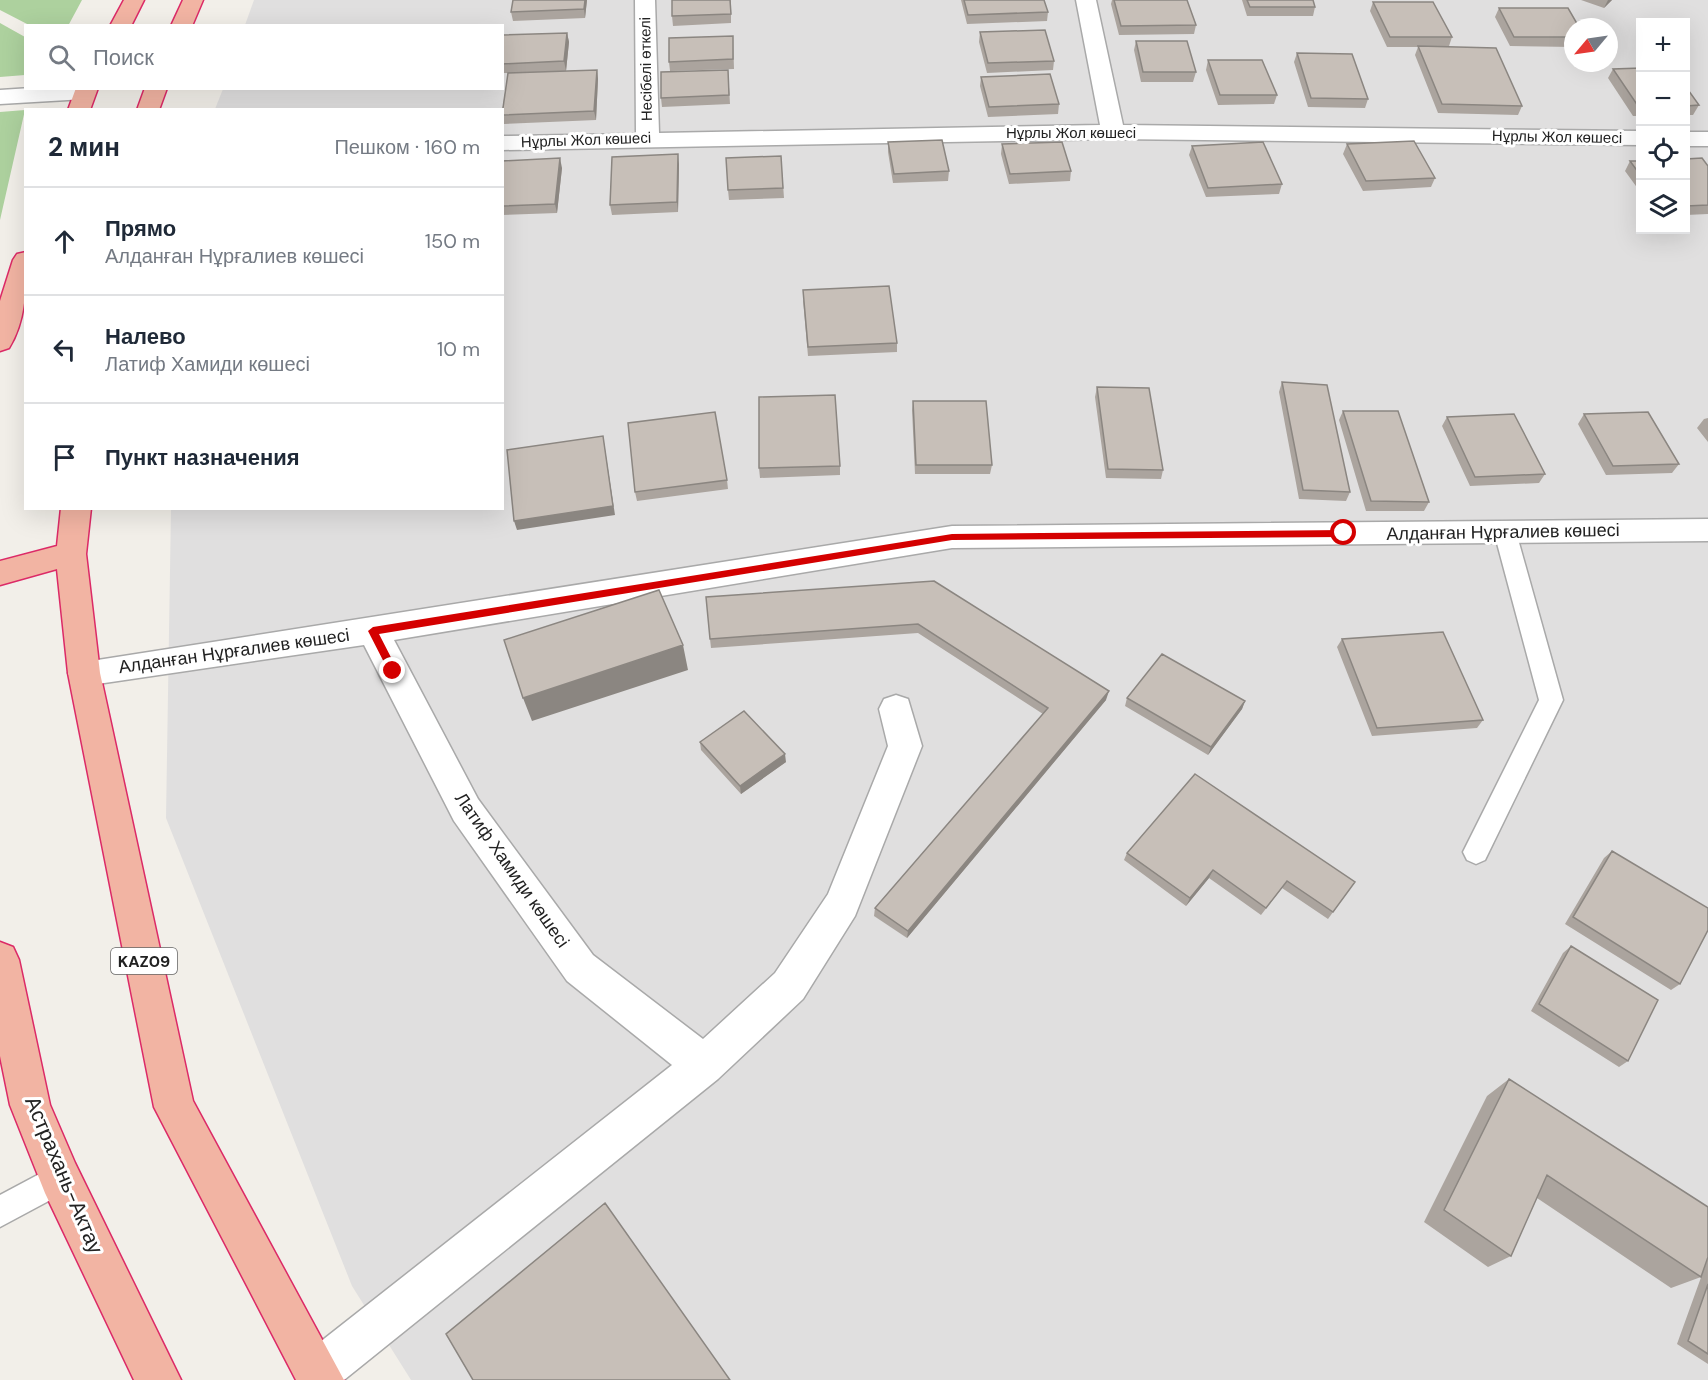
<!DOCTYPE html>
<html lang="ru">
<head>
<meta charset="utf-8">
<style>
	:root { --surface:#fff; --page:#f6f6f7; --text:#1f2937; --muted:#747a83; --line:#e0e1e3 }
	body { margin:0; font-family:"DM Sans",sans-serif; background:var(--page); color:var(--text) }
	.controls { position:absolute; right:18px; top:18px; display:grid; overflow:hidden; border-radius:0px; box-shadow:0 6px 24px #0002 }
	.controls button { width:54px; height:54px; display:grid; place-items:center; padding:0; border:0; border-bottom:2px solid var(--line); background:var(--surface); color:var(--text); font:30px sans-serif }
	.compass { position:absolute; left:1564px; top:18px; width:54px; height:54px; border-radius:50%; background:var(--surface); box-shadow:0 6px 24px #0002; rotate:241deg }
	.stop { position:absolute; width:18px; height:18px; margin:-14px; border:4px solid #d40000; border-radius:50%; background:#fff }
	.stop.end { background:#d40000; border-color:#fff; box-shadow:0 2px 6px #0008 }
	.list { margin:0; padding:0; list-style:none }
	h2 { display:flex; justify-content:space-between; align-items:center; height:78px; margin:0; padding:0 24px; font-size:26px }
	h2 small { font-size:20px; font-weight:400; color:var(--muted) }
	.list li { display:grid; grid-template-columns:39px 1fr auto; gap:18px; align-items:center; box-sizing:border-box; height:108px; padding:0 24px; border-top:2px solid var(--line) }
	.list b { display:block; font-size:22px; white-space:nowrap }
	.list p { margin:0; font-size:20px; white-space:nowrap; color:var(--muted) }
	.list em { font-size:20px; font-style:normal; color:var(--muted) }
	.icon { flex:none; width:33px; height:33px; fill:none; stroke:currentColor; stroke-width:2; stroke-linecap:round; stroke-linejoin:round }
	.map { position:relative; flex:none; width:1708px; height:1380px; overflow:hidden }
	.search { position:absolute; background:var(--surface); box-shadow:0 6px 24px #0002; left:24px; top:24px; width:480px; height:66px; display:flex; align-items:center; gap:15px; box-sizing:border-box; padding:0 21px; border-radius:0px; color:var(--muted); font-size:22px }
	.panel { position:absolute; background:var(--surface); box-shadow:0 6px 24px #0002; left:24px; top:108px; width:480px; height:402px; border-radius:0px }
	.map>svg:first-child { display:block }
	.residential { fill:#e0dfdf; fill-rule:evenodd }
	.forest { fill:#add19e }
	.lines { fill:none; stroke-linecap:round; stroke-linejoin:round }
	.service-casing { stroke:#a9a9a9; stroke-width:3 }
	.minor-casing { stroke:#a9a9a9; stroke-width:3 }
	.trunk-casing { stroke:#dc2a67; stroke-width:3 }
	.service { fill:#fff; fill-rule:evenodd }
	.minor { fill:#fff; fill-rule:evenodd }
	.trunk { fill:#f2b4a3; fill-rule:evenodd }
	.wall { fill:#aba49e }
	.shaded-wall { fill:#8b8681 }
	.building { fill:#c7bfb8; stroke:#8b8681; stroke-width:1.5 }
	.route { fill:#d40000 }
	.labels { text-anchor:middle; stroke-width:6; stroke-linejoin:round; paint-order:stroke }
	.far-street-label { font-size:15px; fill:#222; stroke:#fff }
	.shield { fill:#fff; stroke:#646464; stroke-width:1.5 }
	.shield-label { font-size:16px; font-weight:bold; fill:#222 }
	.street-label { font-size:18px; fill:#222; stroke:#fff }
	.near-street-label { font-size:21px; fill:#222; stroke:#fff }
</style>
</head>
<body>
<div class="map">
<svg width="1708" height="1380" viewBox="0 0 1708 1380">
	<rect width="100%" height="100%" fill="#f2efe9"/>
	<!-- residential -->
	<path class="residential" d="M254,0H1708V1380H411L352,1286L166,818L171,509L502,508V110L215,109L223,89L502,88V26L245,25ZM1640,22H1686V230H1640ZM1573,27H1609V63H1573Z"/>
	<!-- forest -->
	<path class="forest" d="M0,0H82L68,26L29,25L0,10Z
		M0,23L25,37V75L0,77Z
		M25,110L0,220V112Z"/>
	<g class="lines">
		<!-- service casing -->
		<g class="service-casing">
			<path id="service" d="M1505,524L1513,526L1516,532L1563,700L1485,860L1476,864L1467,860L1463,852L1539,700L1494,532L1497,526Z
				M60,1163L71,1167L75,1178L71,1189L0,1227V1195Z"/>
		</g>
		<!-- minor casing -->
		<g class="minor-casing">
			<path id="minor" d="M635,0H655L659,133L1100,125L1076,0H1096L1123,125L1640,131V145L1113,139L502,150V136L636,134Z
				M31,88H94L96,92L93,97L85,99L0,104V90Z
				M1686,132H1708V146H1686Z
				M1708,519V541L952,548L394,640L478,799L593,955L703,1039L775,973L828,894L888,746L879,709L884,699L896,695L908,699L922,746L855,916L803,999L718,1079L344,1380H297L294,1373L301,1357L672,1065L567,981L454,821L364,645L84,686L72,682L68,673L72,664L952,526Z"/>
		</g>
		<!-- trunk casing -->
		<g class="trunk-casing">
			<path id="trunk" d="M124,0H144L131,26H110Z
				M183,0H203L192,26H171Z
				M76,88H98L90,110H68Z
				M145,88H167L159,110H137Z
				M26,252C26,285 27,319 9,348L0,351V301L13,260L17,254Z
				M61,508H91L86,554L100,673L193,1101L344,1380H296L154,1107L68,673L57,569L0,585V561L57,546Z
				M0,942L13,947L19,960L50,1105L75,1163L181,1380H134L45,1193L10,1105L0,1056Z"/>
		</g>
		<!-- service -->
		<use href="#service" class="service"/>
		<!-- minor -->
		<use href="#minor" class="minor"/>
		<!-- trunk -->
		<use href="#trunk" class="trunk"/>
	</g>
	<!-- wall -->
	<path class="wall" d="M513,0H587L585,18L513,21L511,12Z
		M731,0V23L673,26L672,16Z
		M961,0H1044L1048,12L1047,21L967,24Z
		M1112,0H1187L1196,25L1194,34L1119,35L1111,4Z
		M1242,0H1313L1315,7L1313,16H1247Z
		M1581,0H1612L1604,8Z
		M1373,2L1452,37L1449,46L1522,106L1518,115L1438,113L1415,55L1418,47H1387L1370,11Z
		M1499,8L1573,27V47L1510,46L1495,17Z
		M980,32L1054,61L1053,70L987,73L979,42Z
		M567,33L569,42L566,71L597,70L598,79L596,120L504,124L502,112L508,73H502V35Z
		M733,36L734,69L670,71L669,62Z
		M1136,41L1196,72L1193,82H1141L1134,50Z
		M1297,53L1368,99L1365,108L1308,107L1294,62Z
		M1208,60L1277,95L1274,104L1218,105L1206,70Z
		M1641,68V116H1633L1608,78L1613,69Z
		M728,70L730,104L662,107L661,98Z
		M981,77L1059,104L1058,114L988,117L980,86Z
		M1686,87L1699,105L1693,115H1686Z
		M888,142L949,171L948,181L893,183L888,152Z
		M1002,144L1071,171L1070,181L1009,184L1001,154Z
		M1347,144L1435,178L1431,187L1363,191L1343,154Z
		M1192,146L1282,184L1279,194L1206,197L1189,155Z
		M781,156L784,198L729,200L728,190Z
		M1686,159L1708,166V214L1686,215Z
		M502,161L562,168L557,213L502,215Z
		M1630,161H1641V193L1625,171Z
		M679,164L678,212L612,215L610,205Z
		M803,300L897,343V352L808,356Z
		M1282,382L1350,492L1346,501L1299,499L1279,392Z
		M1097,387L1163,470L1161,479L1106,478L1095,397Z
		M913,401L992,465L990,474H915L912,410Z
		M1343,411L1429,502L1424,511H1366L1339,420Z
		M1584,414L1679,464L1672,473L1606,475L1578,424Z
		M1447,417L1545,474L1539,483L1470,486L1442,426Z
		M1708,418V442L1697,428L1704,419Z
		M840,466V475L760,478L759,468Z
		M727,480L728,489L637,501L635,492Z
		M934,581L1106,700L907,938L874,916L875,908L1043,714L918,633L711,648L710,639Z
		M1342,639L1483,720L1477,728L1372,736L1337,647Z
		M1127,698L1245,701L1242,709L1208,755L1125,706Z
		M700,742L786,762L741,794L701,750Z
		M1612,851L1680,984L1671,990L1565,924L1604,858Z
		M1127,853L1355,882L1328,919L1282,888L1261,915L1209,878L1186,906L1124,860Z
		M1571,946L1628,1061L1619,1067L1531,1011L1563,953Z
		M1509,1079L1701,1277L1671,1288L1537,1198L1511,1256L1488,1267L1424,1222L1487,1096Z
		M1708,1258V1364L1677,1344Z"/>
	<!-- shaded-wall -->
	<path class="shaded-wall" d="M585,0H587L585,18L584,9Z
		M1608,0H1612L1604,8Z
		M567,33L569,42L566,71L564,61Z
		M597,70L598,79L596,120L594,111Z
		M678,154L679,164L678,212L677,202Z
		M560,158L562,168L557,213L555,204Z
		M603,436L615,515L517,530L514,521Z
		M683,645L688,670L532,721L523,698Z
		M1109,691L1106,700L907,938L908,931Z
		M1245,701L1242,709L1208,755L1211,747Z
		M785,754L786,762L741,794L740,786Z
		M1213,870L1209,878L1186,906L1190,898Z"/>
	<!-- building -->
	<path class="building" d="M513,0H585L584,9L511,12Z
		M672,0H730L731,14L672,16Z
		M964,0H1044L1048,12L968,15Z
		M1114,0H1187L1196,25L1121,26Z
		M1247,0H1313L1315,7H1250Z
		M1373,2H1433L1452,37H1390Z
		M1499,8H1568L1579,27H1573V37H1514Z
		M1045,30L1054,61L988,63L980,32Z
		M567,33L564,61L502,64V35Z
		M733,36V59L669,62V38Z
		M1136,41H1187L1196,72H1143Z
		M1418,46L1496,48L1522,106L1442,104Z
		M1297,53L1352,54L1368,99L1311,98Z
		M1208,60H1262L1277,95H1220Z
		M1641,68V106H1638L1613,69Z
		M597,70L594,111L502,115L508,73Z
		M728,70L729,95L661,98V72Z
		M1050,74L1059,104L989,107L981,77Z
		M1686,87L1699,105L1686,106Z
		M942,140L949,171L894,174L888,142Z
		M1414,141L1435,178L1366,181L1347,144Z
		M1062,142L1071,171L1010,174L1002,144Z
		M1263,142L1282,184L1208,188L1192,146Z
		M678,154L677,202L610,205L612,157Z
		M781,156L783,188L728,190L726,158Z
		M560,158L555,204L502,206V161Z
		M1702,158L1708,166V205L1686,206V159Z
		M1630,161H1641V176Z
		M889,286L897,343L808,347L803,290Z
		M1282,382L1327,385L1350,492L1303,490Z
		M1097,387L1149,388L1163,470L1108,469Z
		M835,395L840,466L759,468V397Z
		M913,401H986L992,465H916Z
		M1343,411H1398L1429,502L1371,501Z
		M715,412L727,480L635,492L628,423Z
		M1648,412L1679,464L1613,466L1584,414Z
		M1514,414L1545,474L1475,477L1447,417Z
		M603,436L613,506L514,521L507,450Z
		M934,581L1109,691L908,931L875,908L1048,708L918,624L710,639L706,597Z
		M659,590L683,645L523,698L504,640Z
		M1443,632L1483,720L1377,728L1342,639Z
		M1162,654L1245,701L1211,747L1127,698Z
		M744,711L785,754L740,786L700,742Z
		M1195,774L1355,882L1333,912L1287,881L1266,908L1213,870L1190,898L1127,853Z
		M1612,851L1708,908V930L1680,984L1573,917Z
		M1571,946L1658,1000L1628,1061L1539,1004Z
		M1509,1079L1708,1207V1257L1701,1277L1547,1175L1511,1256L1444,1210Z
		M605,1203L730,1380H473L446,1334Z
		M1708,1284V1354L1688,1341Z"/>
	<!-- route -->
	<path class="route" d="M1344,530L1348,533L1344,537L952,540L379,634L398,671L393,675L390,674L368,631L373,627L952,534Z"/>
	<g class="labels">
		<!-- far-street labels -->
		<g class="far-street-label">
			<text transform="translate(646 69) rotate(-91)" y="5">Несібелі өткелі</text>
			<text x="1071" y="138">Нұрлы Жол көшесі</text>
			<text transform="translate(1557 137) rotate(1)" y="5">Нұрлы Жол көшесі</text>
			<text transform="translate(586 140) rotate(-2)" y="5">Нұрлы Жол көшесі</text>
		</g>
		<!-- shield labels -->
		<rect class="shield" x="111" y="948" width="66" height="26" rx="4.5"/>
		<g class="shield-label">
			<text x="144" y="967">KAZ09</text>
		</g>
		<!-- street labels -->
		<g class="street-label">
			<text transform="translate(1503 532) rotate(-1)" y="6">Алданған Нұрғалиев көшесі</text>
			<text transform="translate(234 651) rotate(-8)" y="6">Алданған Нұрғалиев көшесі</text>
			<text transform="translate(512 870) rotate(55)" y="6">Латиф Хамиди көшесі</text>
		</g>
		<!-- near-street labels -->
		<g class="near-street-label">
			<text transform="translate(64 1175) rotate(67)" y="7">Астрахань-Актау</text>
		</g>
	</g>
</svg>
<div class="controls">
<button>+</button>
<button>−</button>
<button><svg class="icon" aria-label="locate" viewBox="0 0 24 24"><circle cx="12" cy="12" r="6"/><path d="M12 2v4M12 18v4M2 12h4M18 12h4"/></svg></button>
<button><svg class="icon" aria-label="layers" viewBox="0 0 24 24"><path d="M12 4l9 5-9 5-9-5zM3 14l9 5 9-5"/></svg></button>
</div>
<svg class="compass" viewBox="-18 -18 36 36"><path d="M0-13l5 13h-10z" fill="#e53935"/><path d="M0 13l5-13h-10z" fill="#747a83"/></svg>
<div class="stop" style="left:1344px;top:533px"></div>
<div class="stop end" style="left:393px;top:671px"></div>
<div class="search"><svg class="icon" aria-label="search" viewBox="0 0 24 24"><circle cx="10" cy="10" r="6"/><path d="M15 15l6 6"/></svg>Поиск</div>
<section class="panel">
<h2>2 мин<small>Пешком · 160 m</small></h2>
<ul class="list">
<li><svg class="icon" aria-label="ahead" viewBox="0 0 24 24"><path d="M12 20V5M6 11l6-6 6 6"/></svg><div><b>Прямо</b><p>Алданған Нұрғалиев көшесі</p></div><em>150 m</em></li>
<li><svg class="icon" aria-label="left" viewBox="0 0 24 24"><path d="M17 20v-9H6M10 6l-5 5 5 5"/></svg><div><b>Налево</b><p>Латиф Хамиди көшесі</p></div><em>10 m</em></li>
<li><svg class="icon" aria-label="arrive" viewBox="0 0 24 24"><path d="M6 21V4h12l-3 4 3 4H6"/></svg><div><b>Пункт назначения</b></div></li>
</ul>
</section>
</div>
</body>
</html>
